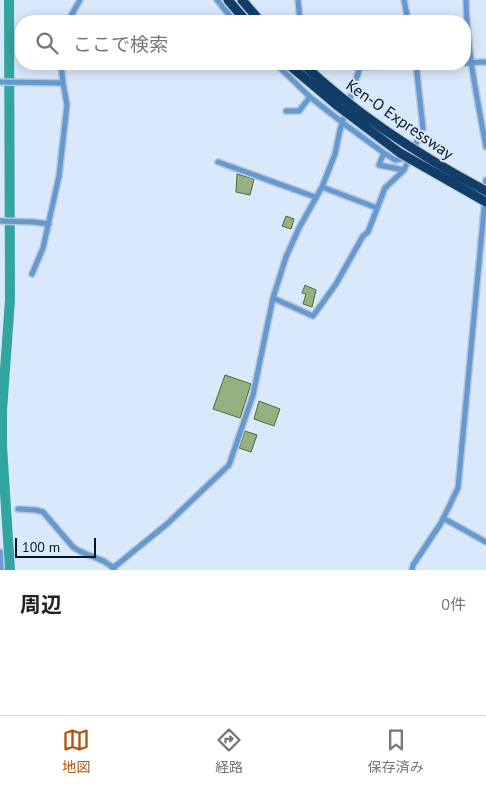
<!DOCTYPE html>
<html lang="ja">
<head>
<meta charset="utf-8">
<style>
	:root { --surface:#fff; --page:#f6f6f6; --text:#222; --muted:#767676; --line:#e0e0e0; --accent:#b45309 }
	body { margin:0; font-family:"PT Sans","Noto Sans JP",sans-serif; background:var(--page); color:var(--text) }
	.scale { position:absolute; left:15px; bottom:12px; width:81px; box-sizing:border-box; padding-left:5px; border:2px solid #071625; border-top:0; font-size:14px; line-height:18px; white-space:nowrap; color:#071625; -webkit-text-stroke:4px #d9e9fb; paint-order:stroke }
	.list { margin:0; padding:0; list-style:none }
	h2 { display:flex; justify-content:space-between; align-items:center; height:65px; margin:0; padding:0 20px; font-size:21px }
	h2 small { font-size:16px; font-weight:400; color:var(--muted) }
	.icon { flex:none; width:28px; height:28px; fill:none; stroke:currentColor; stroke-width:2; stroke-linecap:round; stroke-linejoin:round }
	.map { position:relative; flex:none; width:486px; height:570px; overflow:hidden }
	.search { position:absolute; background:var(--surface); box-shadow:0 2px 12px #0003; left:15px; right:15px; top:15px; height:55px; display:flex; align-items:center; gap:12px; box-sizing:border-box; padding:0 18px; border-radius:20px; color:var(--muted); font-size:19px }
	.sheet { height:145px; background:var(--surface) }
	nav { display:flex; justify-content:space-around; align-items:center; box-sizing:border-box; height:70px; border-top:1px solid var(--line); background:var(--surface); font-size:14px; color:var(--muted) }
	nav a { display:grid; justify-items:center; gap:2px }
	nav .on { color:var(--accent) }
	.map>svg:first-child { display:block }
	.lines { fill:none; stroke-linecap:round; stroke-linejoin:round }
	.river { stroke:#33a5a0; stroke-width:10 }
	.building { fill:#96b180; stroke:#50683a }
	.street-casing { stroke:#b7c7d9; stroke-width:8 }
	.highway-casing { stroke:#b7c7d9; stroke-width:11 }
	.street { stroke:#6599d2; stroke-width:5 }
	.highway { stroke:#103e69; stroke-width:9 }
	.highway-bridge-casing { stroke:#b7c7d9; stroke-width:11; stroke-linecap:butt }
	.highway-bridge { stroke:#103e69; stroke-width:9 }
	.labels { text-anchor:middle; stroke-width:4; stroke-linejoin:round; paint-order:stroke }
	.street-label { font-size:16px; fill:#071625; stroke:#d9e9fb }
</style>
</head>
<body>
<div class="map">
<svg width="486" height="570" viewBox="0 0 486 570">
	<rect width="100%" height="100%" fill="#d9e9fb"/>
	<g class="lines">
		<!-- river -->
		<path class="river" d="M9,0L10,300L2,411V446L10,570"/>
	</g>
	<!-- building -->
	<path class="building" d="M237,174L254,179L250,195L236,192Z
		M286,216L294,219L291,229L282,226Z
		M305,285L316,290L312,307L303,304L306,294L302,293Z
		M225,375L251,384L240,418L213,409Z
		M259,401L280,409L274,426L254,419Z
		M245,431L257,435L251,452L239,448Z"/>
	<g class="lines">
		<!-- street casing -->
		<g class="street-casing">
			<path id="street" d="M217,0L234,21
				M298,0L300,21
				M404,0L408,21
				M466,0C467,50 477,98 486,147
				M68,21L80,0
				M465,63L486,62
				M276,64L310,97L343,123L384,153
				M0,82L63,83L61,64
				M286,111H299L310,97
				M218,162L315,197
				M404,170L379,165L384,153L395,160L407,158
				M322,187L377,208
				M485,191L486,180
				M0,221L34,222L49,224
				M32,274L43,248L59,176L67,105L63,83
				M273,298L313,316L336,284L363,236L368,232L385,188L404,170L423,128L416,64
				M18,509L36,510L43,512L73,547C86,557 103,557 113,568
				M443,518L486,542
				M0,552L1,570
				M114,570L113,568L167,524L229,465L253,395L273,298L286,257L299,228L322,187L335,154L340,130L360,67L440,64
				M412,570L413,565L441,523L458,488L485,199"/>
		</g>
		<!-- highway casing -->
		<g class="highway-casing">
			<path id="highway" d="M228,0L246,21
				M242,0L260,21"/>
		</g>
		<!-- street -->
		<use href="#street" class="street"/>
		<!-- highway -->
		<use href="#highway" class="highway"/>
		<!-- highway-bridge casing -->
		<g class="highway-bridge-casing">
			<path id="highway-bridge" d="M288,64L339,107L400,153L486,202
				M303,64C357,115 420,156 486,191"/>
		</g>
		<!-- highway-bridge -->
		<use href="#highway-bridge" class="highway-bridge"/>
	</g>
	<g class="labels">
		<!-- street labels -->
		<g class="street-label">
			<text transform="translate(400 119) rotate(35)" y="6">Ken-O Expressway</text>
		</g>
	</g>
</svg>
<div class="scale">100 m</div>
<div class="search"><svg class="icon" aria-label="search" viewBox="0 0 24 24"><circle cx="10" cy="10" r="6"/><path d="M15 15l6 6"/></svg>ここで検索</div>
</div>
<section class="sheet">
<h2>周辺<small>0件</small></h2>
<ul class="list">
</ul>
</section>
<nav>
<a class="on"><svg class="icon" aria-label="map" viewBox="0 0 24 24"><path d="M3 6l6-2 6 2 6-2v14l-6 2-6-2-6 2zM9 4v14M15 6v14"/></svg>地図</a>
<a><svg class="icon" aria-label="directions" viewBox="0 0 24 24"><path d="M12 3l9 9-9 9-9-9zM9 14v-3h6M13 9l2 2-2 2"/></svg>経路</a>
<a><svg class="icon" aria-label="saved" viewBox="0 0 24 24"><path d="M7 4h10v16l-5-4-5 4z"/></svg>保存済み</a>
</nav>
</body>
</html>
